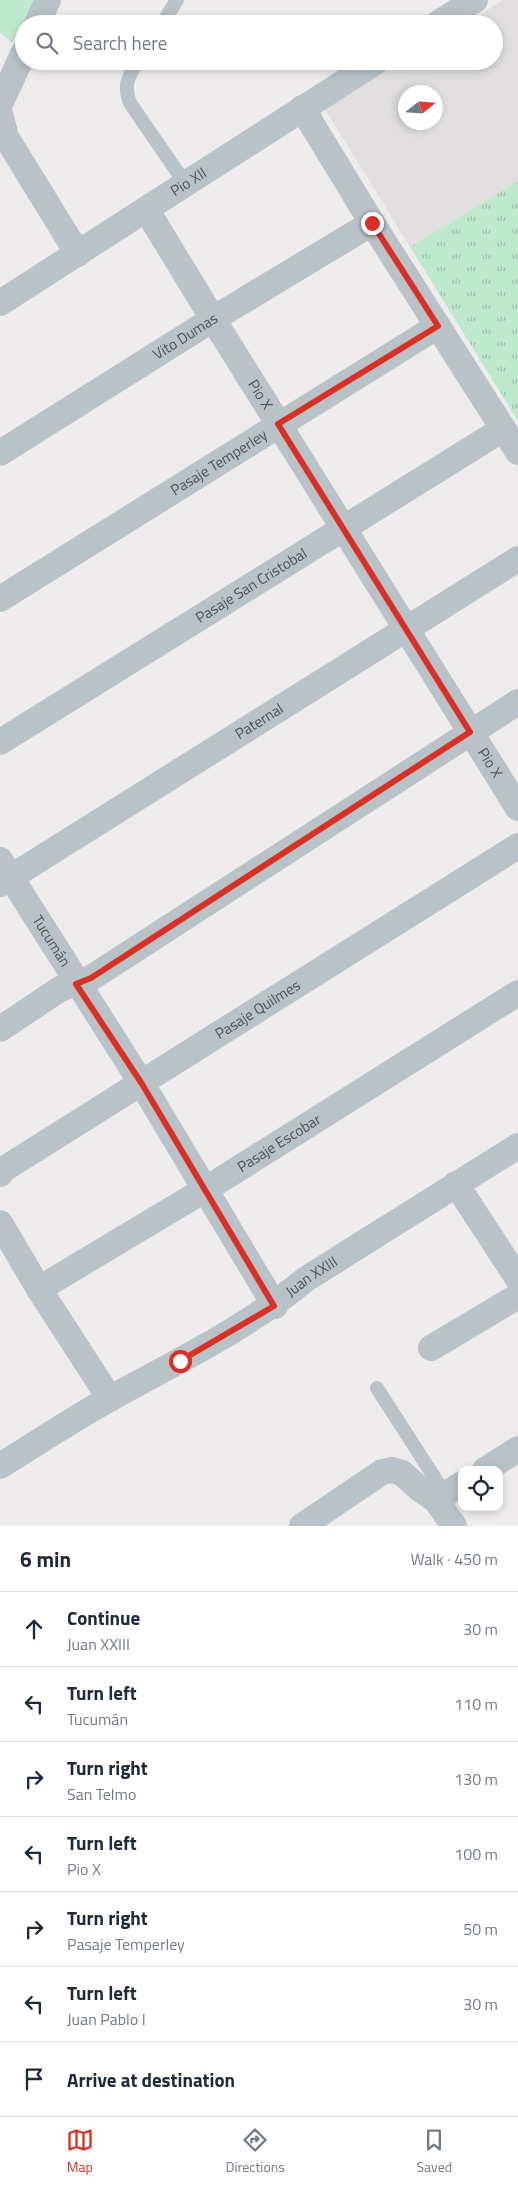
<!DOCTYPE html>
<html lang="en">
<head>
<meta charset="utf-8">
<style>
	:root { --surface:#fff; --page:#f2f2f3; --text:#1f2937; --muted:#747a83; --line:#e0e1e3; --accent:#d93025 }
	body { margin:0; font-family:"Titillium Web",sans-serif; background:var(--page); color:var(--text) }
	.controls { position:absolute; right:15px; bottom:15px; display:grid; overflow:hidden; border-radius:10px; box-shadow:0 2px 8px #0003 }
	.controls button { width:45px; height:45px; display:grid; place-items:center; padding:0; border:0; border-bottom:1px solid var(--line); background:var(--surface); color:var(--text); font:25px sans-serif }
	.compass { position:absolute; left:398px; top:85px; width:45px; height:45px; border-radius:50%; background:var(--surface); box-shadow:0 2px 8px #0003; rotate:73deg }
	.stop { position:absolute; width:15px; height:15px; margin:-11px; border:4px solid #d93025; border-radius:50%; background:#fff }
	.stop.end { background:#d93025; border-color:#fff; box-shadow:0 1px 5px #0008 }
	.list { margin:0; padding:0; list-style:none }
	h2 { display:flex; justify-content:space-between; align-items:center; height:65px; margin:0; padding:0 20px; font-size:21px }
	h2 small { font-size:16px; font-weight:400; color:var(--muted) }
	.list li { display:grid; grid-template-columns:32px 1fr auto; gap:15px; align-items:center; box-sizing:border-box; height:75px; padding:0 20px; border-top:1px solid var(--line) }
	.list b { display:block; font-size:19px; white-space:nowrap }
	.list p { margin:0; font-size:16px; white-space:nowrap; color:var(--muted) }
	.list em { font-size:16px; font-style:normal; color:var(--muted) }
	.icon { flex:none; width:28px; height:28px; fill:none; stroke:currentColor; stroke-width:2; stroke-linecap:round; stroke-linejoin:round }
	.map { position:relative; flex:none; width:518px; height:1526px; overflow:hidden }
	.search { position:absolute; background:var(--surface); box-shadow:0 2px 8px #0003; left:15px; right:15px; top:15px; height:55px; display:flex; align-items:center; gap:12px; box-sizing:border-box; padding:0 18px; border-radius:28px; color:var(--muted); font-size:19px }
	.sheet { height:590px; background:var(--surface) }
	nav { display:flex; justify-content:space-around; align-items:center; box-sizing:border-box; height:70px; border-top:1px solid var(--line); background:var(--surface); font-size:14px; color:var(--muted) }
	nav a { display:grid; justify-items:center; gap:2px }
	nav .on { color:var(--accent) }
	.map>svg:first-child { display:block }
	.education { fill:#e0dede; fill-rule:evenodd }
	.grass { fill:#bfe9cc }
	.park { fill:url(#park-tufts) }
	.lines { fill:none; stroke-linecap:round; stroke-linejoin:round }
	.service { stroke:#b9c2c7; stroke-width:14 }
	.minor { stroke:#b9c2c7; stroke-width:26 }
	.route { stroke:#d93025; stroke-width:6 }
	.labels { text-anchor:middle; stroke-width:4.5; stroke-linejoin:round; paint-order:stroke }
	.street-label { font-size:15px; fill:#475157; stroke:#fff }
</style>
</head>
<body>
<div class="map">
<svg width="518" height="1526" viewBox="0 0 518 1526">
	<defs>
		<pattern id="park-tufts" width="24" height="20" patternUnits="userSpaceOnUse" patternTransform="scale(1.25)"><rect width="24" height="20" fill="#bfe9cc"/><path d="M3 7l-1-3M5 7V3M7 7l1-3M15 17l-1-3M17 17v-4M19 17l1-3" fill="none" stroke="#9dbfa8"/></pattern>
	</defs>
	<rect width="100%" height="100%" fill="#efeced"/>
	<!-- education -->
	<path class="education" d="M503,0H518V181L410,247L325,109L403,61H494V24H464ZM406,92H436V122H406Z"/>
	<!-- grass -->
	<path class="grass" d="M0,0H37L12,43L0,32Z"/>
	<!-- park -->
	<path class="park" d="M518,181V421L410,247Z"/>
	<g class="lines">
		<!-- service -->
		<path class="service" d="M162,24L177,0
			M138,61C128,77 123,85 130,103L185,183
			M377,1388L445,1494"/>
		<!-- minor -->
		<g class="minor">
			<path d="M37,24L48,0"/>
			<path d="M437,24L475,0"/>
			<path d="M0,104L24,52"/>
			<path d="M302,108L372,223L518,452"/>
			<path d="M0,114L6,137L78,254"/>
			<path id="s1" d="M146,209L213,319L518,808"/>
			<path id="s2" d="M0,303L377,61"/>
			<path id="s3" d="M0,453L213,319L372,223"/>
			<path id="s4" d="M0,599L438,326"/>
			<path id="s5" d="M0,742L503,429"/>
			<path id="s6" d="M0,860L142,1084L275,1306"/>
			<path id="s7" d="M0,884L518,559"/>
			<path d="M0,1029L60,989L91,978L518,702"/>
			<path id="s8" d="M0,1174L4,1169L518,846"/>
			<path d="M456,1184L518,1279"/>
			<path d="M0,1223L39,1289L110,1399"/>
			<path id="s9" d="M39,1289L206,1189L518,993"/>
			<path d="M431,1348L518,1296"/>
			<path id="s10" d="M0,1466C37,1443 73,1419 111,1398C178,1361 247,1328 306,1279L518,1146"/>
			<path d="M485,1470L518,1449"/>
			<path d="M436,1500L462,1484"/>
			<path d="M302,1526L382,1472L392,1470L402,1473L421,1490L436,1500L454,1526"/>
		</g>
	</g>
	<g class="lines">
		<!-- route -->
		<path class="route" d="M180,1361L274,1306L142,1084L76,984L91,978L470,732L278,424L438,326L372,223"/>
	</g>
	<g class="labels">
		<!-- street labels -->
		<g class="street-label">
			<text dy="5" stroke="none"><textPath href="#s2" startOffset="224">Pio XII</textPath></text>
			<text dy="5" stroke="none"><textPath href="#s3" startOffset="219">Vito Dumas</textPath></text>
			<text dy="5" stroke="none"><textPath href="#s1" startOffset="218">Pio X</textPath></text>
			<text dy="5" stroke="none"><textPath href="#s4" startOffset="258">Pasaje Temperley</textPath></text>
			<text dy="5" stroke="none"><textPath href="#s5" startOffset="296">Pasaje San Cristobal</textPath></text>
			<text dy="5" stroke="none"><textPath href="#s7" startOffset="306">Paternal</textPath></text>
			<text dy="5" stroke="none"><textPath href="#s1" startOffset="652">Pio X</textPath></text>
			<text dy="5" stroke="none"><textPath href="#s6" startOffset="96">Tucumán</textPath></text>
			<text dy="5" stroke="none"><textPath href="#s8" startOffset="306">Pasaje Quilmes</textPath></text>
			<text dy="5" stroke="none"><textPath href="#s9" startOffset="281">Pasaje Escobar</textPath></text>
			<text dy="5" stroke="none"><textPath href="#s10" startOffset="365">Juan XXIII</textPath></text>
		</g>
	</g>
</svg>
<div class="controls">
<button><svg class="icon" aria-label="locate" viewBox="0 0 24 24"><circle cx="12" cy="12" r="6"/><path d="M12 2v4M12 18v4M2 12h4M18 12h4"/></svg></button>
</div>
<svg class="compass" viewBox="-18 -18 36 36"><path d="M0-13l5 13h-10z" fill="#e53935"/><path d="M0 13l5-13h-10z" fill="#747a83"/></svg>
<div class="stop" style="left:180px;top:1361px"></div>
<div class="stop end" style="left:372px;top:223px"></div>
<div class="search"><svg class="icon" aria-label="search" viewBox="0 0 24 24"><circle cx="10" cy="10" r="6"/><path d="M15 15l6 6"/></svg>Search here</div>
</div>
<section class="sheet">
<h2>6 min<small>Walk · 450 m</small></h2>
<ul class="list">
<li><svg class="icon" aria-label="ahead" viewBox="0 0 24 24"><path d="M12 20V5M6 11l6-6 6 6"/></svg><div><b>Continue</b><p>Juan XXIII</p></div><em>30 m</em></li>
<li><svg class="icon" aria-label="left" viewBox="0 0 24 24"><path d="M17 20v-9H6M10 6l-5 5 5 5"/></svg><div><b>Turn left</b><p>Tucumán</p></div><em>110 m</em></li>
<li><svg class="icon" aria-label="right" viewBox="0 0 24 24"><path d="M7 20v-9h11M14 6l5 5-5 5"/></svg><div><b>Turn right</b><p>San Telmo</p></div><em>130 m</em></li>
<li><svg class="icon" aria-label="left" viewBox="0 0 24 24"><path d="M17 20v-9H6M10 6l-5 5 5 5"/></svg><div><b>Turn left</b><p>Pio X</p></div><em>100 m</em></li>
<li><svg class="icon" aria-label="right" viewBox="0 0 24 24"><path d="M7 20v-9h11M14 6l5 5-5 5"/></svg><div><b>Turn right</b><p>Pasaje Temperley</p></div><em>50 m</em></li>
<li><svg class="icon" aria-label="left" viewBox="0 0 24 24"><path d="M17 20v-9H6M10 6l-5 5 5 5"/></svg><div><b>Turn left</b><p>Juan Pablo I</p></div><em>30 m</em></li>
<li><svg class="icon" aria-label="arrive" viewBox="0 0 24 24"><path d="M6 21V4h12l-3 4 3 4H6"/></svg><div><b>Arrive at destination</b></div></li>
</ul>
</section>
<nav>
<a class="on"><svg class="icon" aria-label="map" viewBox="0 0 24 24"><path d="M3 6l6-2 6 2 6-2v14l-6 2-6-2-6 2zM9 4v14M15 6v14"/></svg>Map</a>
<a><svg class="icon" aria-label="directions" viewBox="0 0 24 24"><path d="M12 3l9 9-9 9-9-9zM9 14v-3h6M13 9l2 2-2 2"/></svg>Directions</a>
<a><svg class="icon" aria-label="saved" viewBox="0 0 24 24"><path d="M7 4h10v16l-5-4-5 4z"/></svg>Saved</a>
</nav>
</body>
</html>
